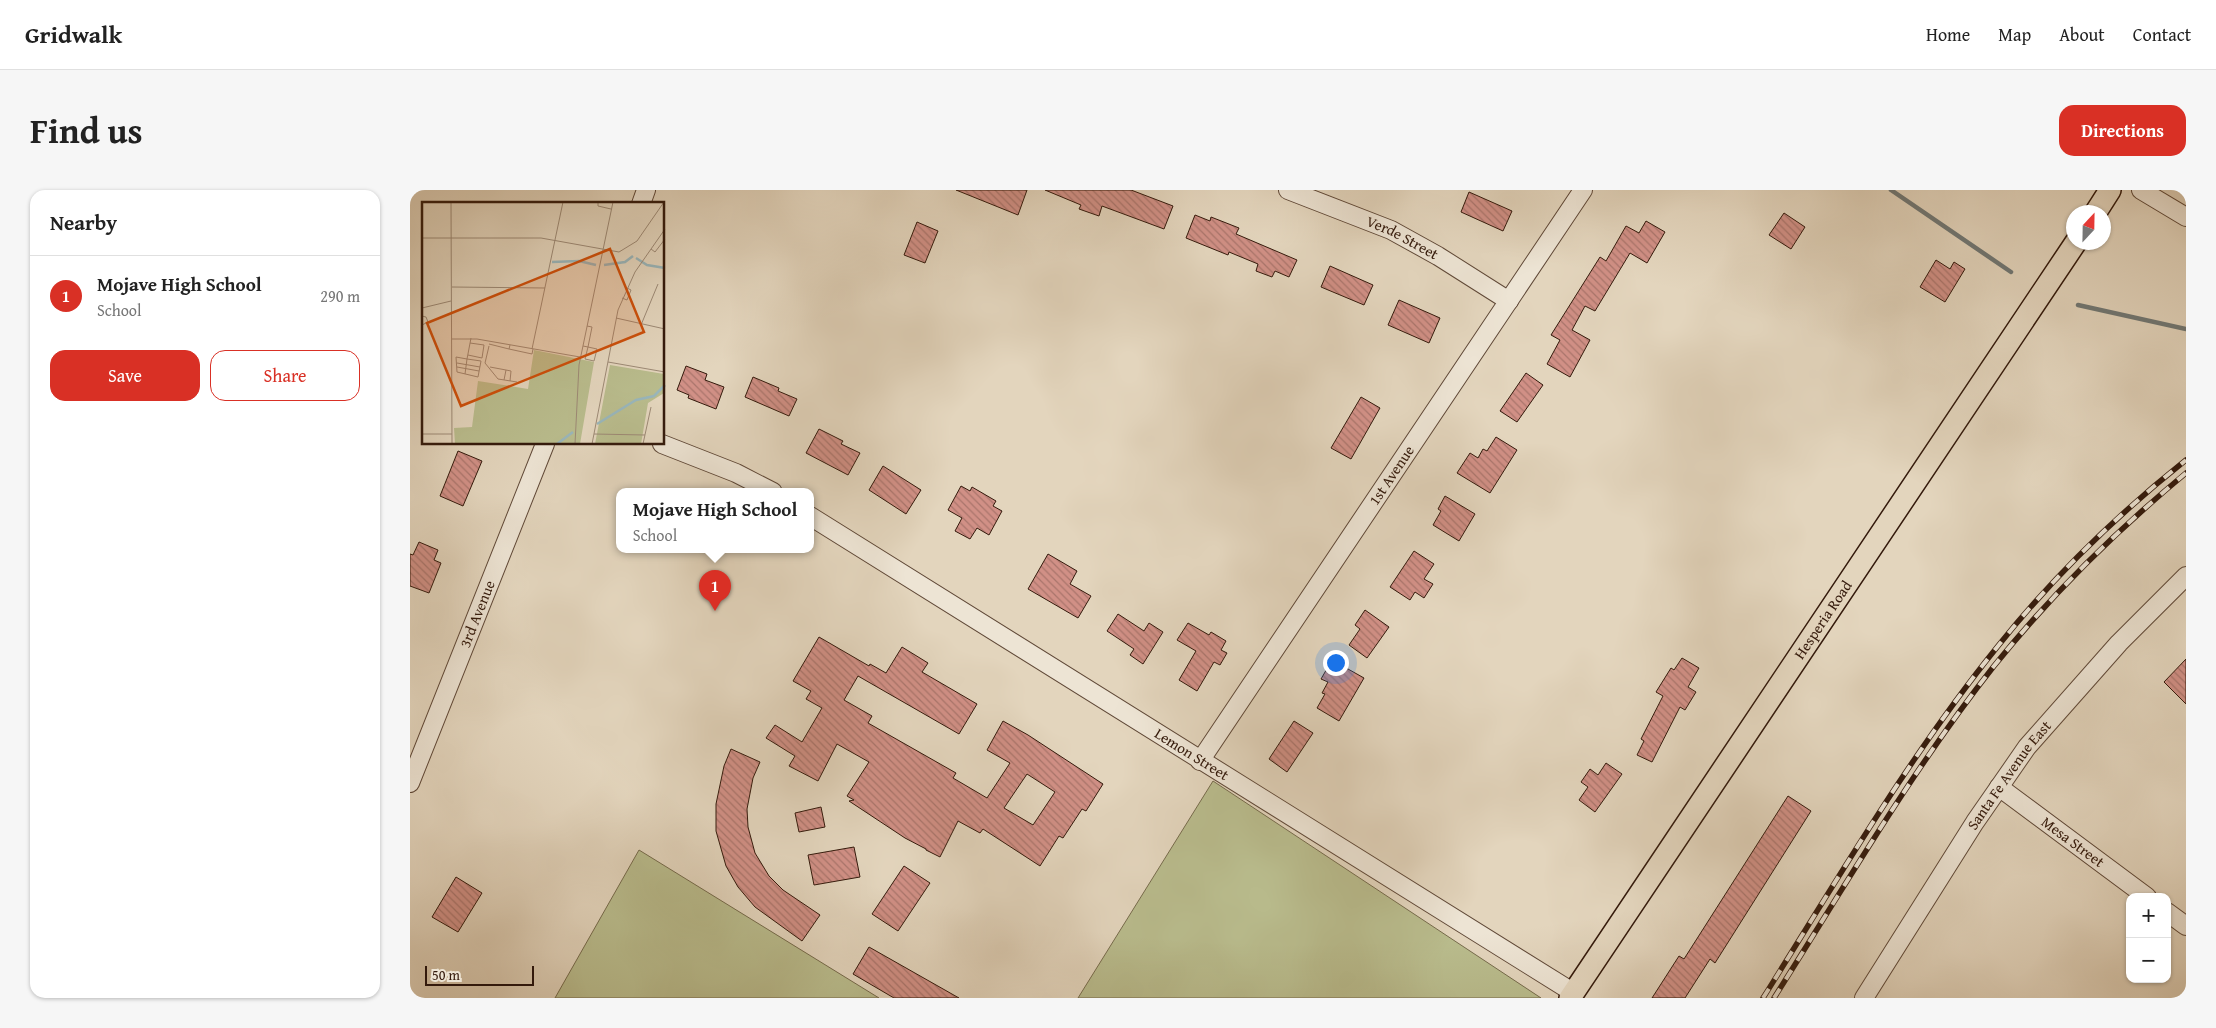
<!DOCTYPE html>
<html lang="en">
<head>
<meta charset="utf-8">
<style>
	:root { --surface:#fff; --page:#f6f6f6; --text:#222; --muted:#767676; --line:#e0e0e0; --accent:#d93025 }
	body { margin:0; font-family:"Gentium Book Plus",serif; background:var(--page); color:var(--text) }
	.controls { position:absolute; right:15px; bottom:15px; display:grid; overflow:hidden; border-radius:10px; box-shadow:0 1px 4px #0004 }
	.controls button { width:45px; height:45px; display:grid; place-items:center; padding:0; border:0; border-bottom:1px solid var(--line); background:var(--surface); color:var(--text); font:25px sans-serif }
	.compass { position:absolute; left:1656px; top:15px; width:45px; height:45px; border-radius:50%; background:var(--surface); box-shadow:0 1px 4px #0004; rotate:22deg }
	.scale { position:absolute; left:15px; bottom:12px; width:109px; box-sizing:border-box; padding-left:5px; border:2px solid #341a0c; border-top:0; font-size:14px; line-height:18px; white-space:nowrap; color:#341a0c; -webkit-text-stroke:4px #ede4d4; paint-order:stroke }
	.you { position:absolute; left:925px; top:472px; width:18px; height:18px; margin:-12px; border:4px solid #fff; border-radius:50%; background:#1a73e8; box-shadow:0 0 0 8px #1a73e833 }
	.badge { display:grid; place-items:center; width:32px; height:32px; border-radius:50%; background:var(--accent); color:#fff; font-size:16px; font-weight:700 }
	.pin { position:absolute; translate:-50% -41px; filter:drop-shadow(0 1px 2px #0008) }
	.pin::after { content:''; position:absolute; top:26px; width:18px; height:15px; background:inherit; clip-path:polygon(0 0,100% 0,50% 100%) }
	.popup { position:absolute; left:206px; top:298px; width:198px; height:65px; box-sizing:border-box; display:grid; place-content:center; border-radius:10px; background:var(--surface); filter:drop-shadow(0 1px 4px #0005); font-size:16px; white-space:nowrap; color:var(--muted) }
	.popup b { font-size:19px; color:var(--text) }
	.popup::after { content:''; position:absolute; left:50%; top:100%; margin-left:-10px; border:10px solid transparent; border-top-color:var(--surface) }
	.list { margin:0; padding:0; list-style:none }
	h2 { display:flex; justify-content:space-between; align-items:center; height:65px; margin:0; padding:0 20px; font-size:21px }
	h2 small { font-size:16px; font-weight:400; color:var(--muted) }
	.list li { display:grid; grid-template-columns:32px 1fr auto; gap:15px; align-items:center; box-sizing:border-box; height:80px; padding:0 20px; border-top:1px solid var(--line) }
	.list b { display:block; font-size:19px; white-space:nowrap }
	.list p { margin:0; font-size:16px; white-space:nowrap; color:var(--muted) }
	.list em { font-size:16px; font-style:normal; color:var(--muted) }
	.actions { display:flex; gap:10px; padding:15px 20px }
	.actions a { flex:1; padding:11px 0; border:1px solid var(--accent); border-radius:15px; text-align:center; font-size:18px; color:var(--accent) }
	.actions .main { background:var(--accent); color:#fff }
	.map { position:relative; flex:none; width:1776px; height:808px; overflow:hidden; border-radius:15px }
	header { display:flex; align-items:center; gap:30px; box-sizing:border-box; height:70px; padding:0 25px; background:var(--surface); border-bottom:1px solid var(--line) }
	header strong { font-size:24px }
	nav { display:flex; gap:28px; margin-inline-start:auto; font-size:18px }
	.intro { display:flex; align-items:center; justify-content:space-between; box-sizing:border-box; height:120px; padding:0 30px }
	h1 { margin:0; font-size:35px }
	.button { padding:12px 22px; border-radius:15px; background:var(--accent); color:#fff; font-size:18px; font-weight:700 }
	main { display:flex; gap:30px; padding:0 30px }
	aside { flex:1; background:var(--surface); border-radius:15px; box-shadow:0 1px 4px #0004 }
	.map>svg:first-child { display:block }
	.grass { fill:#b9bc8d; stroke:#766b4c }
	.lines { fill:none; stroke-linecap:round; stroke-linejoin:round }
	.stream { stroke:#717875; stroke-width:4.5 }
	.building { fill:url(#building-back-hatch); stroke:#341a0c; fill-rule:evenodd }
	.minor-casing { stroke:#604938; stroke-width:20 }
	.major-casing { stroke:#341a0c; stroke-width:24 }
	.minor { stroke:#ede4d4; stroke-width:18 }
	.major { stroke:#e3d5bd; stroke-width:21 }
	.rail-casing { stroke:#341a0c; stroke-width:5.5 }
	.rail { stroke:#ede4d4; stroke-width:4; stroke-dasharray:11; stroke-linecap:butt }
	.labels { text-anchor:middle; stroke-width:4; stroke-linejoin:round; paint-order:stroke }
	.street-label { font-size:15px; fill:#341a0c; stroke:#ede4d4 }
	.inset-river { fill:none; stroke:#99b6bb; stroke-width:2.5 }
	.inset-road { fill:none; stroke:#9d8a76; stroke-width:1 }
	.view { fill:#cd500c; fill-opacity:0.15; stroke:#cd500c; stroke-width:2.5 }
	.inset-edge { fill:none; stroke:#341a0c; stroke-width:2.5 }
</style>
</head>
<body>
<header>
<strong>Gridwalk</strong>
<nav><a>Home</a><a>Map</a><a>About</a><a>Contact</a></nav>
</header>
<div class="intro"><h1>Find us</h1><a class="button">Directions</a></div>
<main>
<aside>
<h2>Nearby<small></small></h2>
<ul class="list">
<li><span class="badge">1</span><div><b>Mojave High School</b><p>School</p></div><em>290 m</em></li>
</ul>
<div class="actions"><a class="main">Save</a><a>Share</a></div>
</aside>
<div class="map">
<svg width="1776" height="808" viewBox="0 0 1776 808">
	<defs>
		<pattern id="building-back-hatch" width="6" height="6" patternUnits="userSpaceOnUse" patternTransform="scale(1.25)"><rect width="6" height="6" fill="#d19086"/><path d="M-1 5l2 2M0 0l6 6M5-1l2 2" fill="none" stroke="#aa756c"/></pattern>
	</defs>
	<rect width="100%" height="100%" fill="#e3d5bd"/>
	<filter id="stains"><feTurbulence type="fractalNoise" baseFrequency=".004" numOctaves="4"/><feColorMatrix values="0 0 0 0 .2 0 0 0 0 .09 0 0 0 0 .02 0 0 0 .5 -.17"/></filter>
	<radialGradient id="worn" r=".72"><stop offset=".6" stop-color="#630" stop-opacity="0"/><stop offset="1" stop-color="#630" stop-opacity=".3"/></radialGradient>
	<!-- grass -->
	<path class="grass" d="M803,591L1131,808H668Z
		M229,660L469,808H145Z"/>
	<g class="lines">
		<!-- stream -->
		<path class="stream" d="M1481,0L1601,82
			M1668,115L1776,139"/>
	</g>
	<!-- building -->
	<path class="building" d="M546,0H617L608,25Z
		M635,0H721L763,16L754,39L692,16L689,26L669,19L671,15Z
		M1059,2L1102,21L1093,41L1051,22Z
		M1374,23L1395,37L1381,59L1359,45Z
		M785,25L800,31L801,27L829,38L826,44L887,70L879,87L865,81L862,87L846,81L848,74L819,62L818,65L776,48Z
		M1236,31L1255,42L1237,73L1220,63L1185,121L1175,116L1162,140L1180,150L1160,187L1137,174L1150,150L1141,145L1190,67L1196,71L1216,36L1229,43Z
		M507,32L528,41L515,73L494,65Z
		M1526,70L1540,79L1544,72L1555,79L1535,112L1510,97Z
		M920,76L963,95L954,115L911,97Z
		M989,110L1030,128L1019,153L978,135Z
		M276,176L297,184L295,190L314,197L306,219L278,208L279,205L267,200Z
		M1116,183L1133,195L1107,232L1090,221Z
		M343,187L369,198L368,201L387,209L379,226L335,207Z
		M951,207L970,218L941,269L921,258Z
		M409,239L433,251L431,254L450,263L438,285L396,263Z
		M1086,247L1107,260L1080,303L1047,283L1060,263L1068,268L1073,259L1077,261Z
		M48,261L72,271L53,316L30,306Z
		M473,276L511,300L496,324L459,300Z
		M551,296L560,301L562,297L586,311L583,316L592,321L579,345L567,338L560,349L545,341L552,328L538,320Z
		M1035,306L1065,324L1049,351L1023,335L1031,321L1028,319Z
		M9,352L28,360L24,370L31,373L19,403L0,396V364L3,365Z
		M1004,361L1024,374L1014,389L1023,394L1014,408L1005,402L1000,410L980,397Z
		M638,364L667,381L660,394L681,406L668,428L618,399Z
		M955,420L979,437L957,468L939,455L950,439L945,435Z
		M708,424L734,441L739,433L753,442L733,474L720,465L724,459L697,441Z
		M778,433L799,445L801,442L816,451L811,460L817,463L810,475L804,472L787,501L769,490L786,461L767,450Z
		M409,447L459,476L460,474L476,483L492,457L518,473L512,482L567,514L549,544L448,486L434,510L462,526L458,533L546,583L543,588L577,608L600,573L577,560L593,531L618,545L693,594L676,621L672,619L653,648L649,646L630,676L573,639L570,643L548,631L530,667L516,660V659L495,648L439,611L444,610L437,606L459,572L427,554L408,591L379,576L385,566L356,548L365,535L392,552L412,518L396,509L401,501L383,491ZM617,584L645,602L623,635L594,618Z
		M1272,468L1289,478L1278,497L1286,502L1275,520L1270,517L1242,572L1227,565L1234,551L1231,549L1253,506L1246,502L1261,478L1264,480Z
		M1776,469V514L1754,492Z
		M922,470L954,488L929,531L907,518L915,504L912,503L918,492L911,489Z
		M884,531L903,543L877,582L859,569Z
		M321,559L350,572L343,588L337,619L338,637L345,663L359,686L373,700L410,725L392,751L345,717L328,697L316,676L306,641V614L314,576Z
		M1196,573L1212,584L1185,622L1169,610L1178,597L1171,592L1180,579L1188,585Z
		M1378,606L1401,621L1305,773L1300,769L1275,808H1242L1269,766L1274,769Z
		M411,617L415,637L389,642L385,623Z
		M444,657L450,687L404,695L398,665Z
		M494,676L520,693L488,741L462,724Z
		M46,687L72,703L48,742L22,727Z
		M459,757L549,808H484L443,784Z"/>
	<g class="lines">
		<!-- minor casing -->
		<g class="minor-casing">
			<g id="minor">
				<path id="s1" d="M878,0L981,40L1028,66L1099,111"/>
				<path d="M1731,0L1776,27"/>
				<path d="M231,14L236,0"/>
				<path d="M252,254L326,283L363,302"/>
				<path id="s2" d="M400,326L1164,803"/>
				<path id="s3" d="M790,571L1173,0"/>
				<path id="s4" d="M0,593L135,254"/>
				<path id="s5" d="M1589,597L1737,707"/>
				<path d="M1757,722L1776,736"/>
				<path id="s6" d="M1454,808L1565,632L1617,557L1709,453L1776,386"/>
			</g>
		</g>
		<!-- major casing -->
		<g class="major-casing">
			<g id="major">
				<path d="M1686,22L1700,0"/>
				<path id="s7" d="M1160,808L1666,52"/>
			</g>
		</g>
		<!-- minor -->
		<use href="#minor" class="minor"/>
		<!-- major -->
		<use href="#major" class="major"/>
		<!-- rail casing -->
		<g class="rail-casing">
			<path id="rail" d="M1353,808C1428,689 1499,566 1588,456C1643,387 1707,325 1776,270
				M1364,808C1435,696 1502,580 1584,476C1641,405 1706,341 1776,283"/>
		</g>
		<!-- rail -->
		<use href="#rail" class="rail"/>
	</g>
	<g class="labels">
		<!-- street labels -->
		<g class="street-label">
			<text dy="5" stroke="none"><textPath href="#s1" startOffset="124">Verde Street</textPath></text>
			<text dy="5" stroke="none"><textPath href="#s3" startOffset="344">1st Avenue</textPath></text>
			<text dy="5" stroke="none"><textPath href="#s4" startOffset="182">3rd Avenue</textPath></text>
			<text dy="5" stroke="none"><textPath href="#s7" startOffset="455">Hesperia Road</textPath></text>
			<text dy="5" stroke="none"><textPath href="#s2" startOffset="450">Lemon Street</textPath></text>
			<text dy="5" stroke="none"><textPath href="#s6" startOffset="266">Santa Fe Avenue East</textPath></text>
			<text dy="5" stroke="none"><textPath href="#s5" startOffset="92">Mesa Street</textPath></text>
		</g>
	</g>
	<!-- overview -->
	<g transform="translate(12 12)">
		<rect width="242" height="242" fill="#e3d5bd"/>
		<path d="M112,148L172,160L158,242H33L32,226L50,225L56,179L106,187ZM188,163L242,172V191L226,201L219,242H173Z" fill="#b9bc8d"/>
		<path class="inset-river" d="M214,56L225,63L243,66M130,60L157,59L174,63M182,63L203,60L211,54M175,222L214,198L232,194L243,183M135,242L151,230"/>
		<path class="inset-road" d="M29,0L30,242M176,0V4L189,7M0,36H119L197,50L215,39L242,0M229,47L233,50L243,37M30,85L123,86M200,96L205,98L209,88L205,86M0,106L29,99M0,114L4,115L6,120L0,123M194,116L243,127M219,123L236,82M30,137H55L158,155M67,142L87,147M88,143L87,147L110,152L111,147M67,144L63,161L76,177L95,180M161,144L166,145L170,125L165,124M166,145L175,147L172,159L163,157ZM110,147L141,0M46,153L60,156L62,143L48,141M186,160L243,170M35,161L58,165M35,165L57,169M68,165L84,168L82,178M84,168L89,169L88,179M43,172L45,157L59,159L56,175L35,170L34,155L45,157L49,136M0,232H30M172,232L223,233M153,242L157,163L191,0M170,242L196,108L213,70L243,27M221,242L229,205"/>
		<path class="view" d="M188,47L222,130L39,204L5,121Z"/>
		<rect width="242" height="242" class="inset-edge"/>
	</g>
	<rect width="100%" height="100%" filter="url(#stains)"/>
	<rect width="100%" height="100%" fill="url(#worn)"/>
</svg>
<div class="controls">
<button>+</button>
<button>−</button>
</div>
<svg class="compass" viewBox="-18 -18 36 36"><path d="M0-13l5 13h-10z" fill="#e53935"/><path d="M0 13l5-13h-10z" fill="#767676"/></svg>
<div class="scale">50 m</div>
<div class="you"></div>
<div class="pin badge" style="left:305px;top:421px">1</div>
<div class="popup"><b>Mojave High School</b>School</div>
</div>
</main>
</body>
</html>
